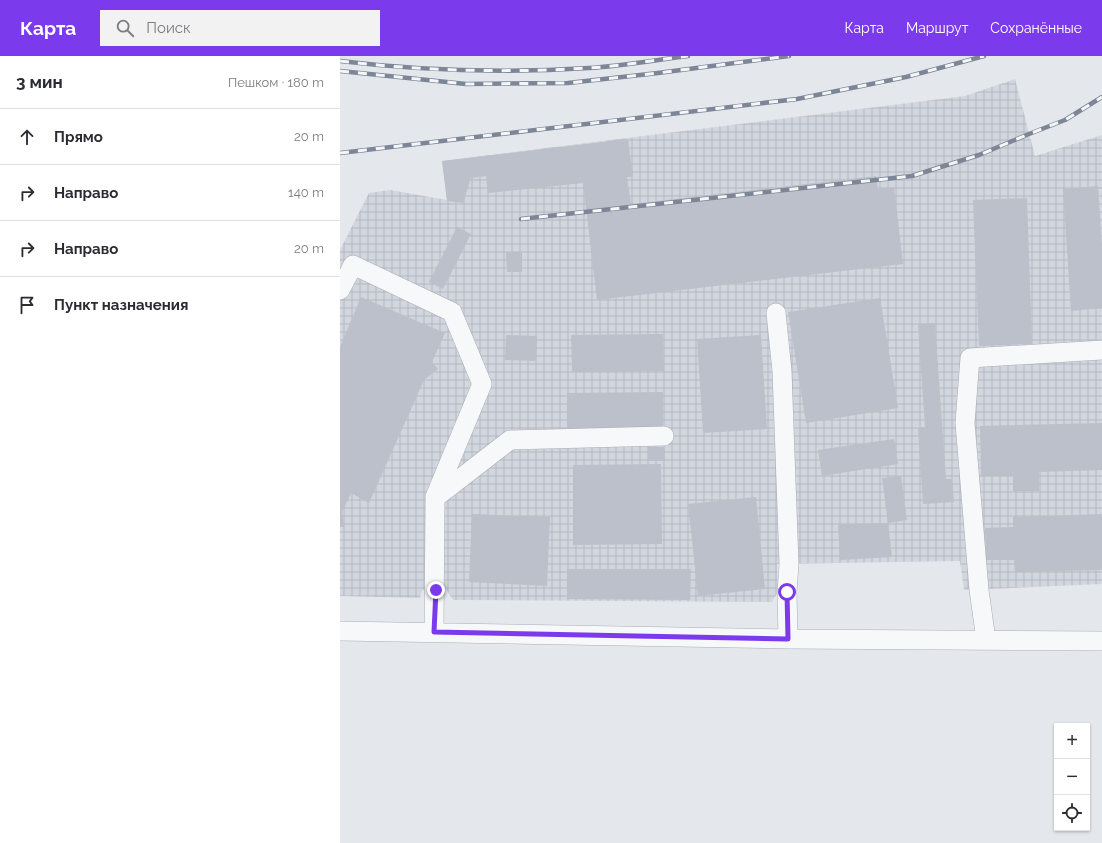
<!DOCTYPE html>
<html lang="ru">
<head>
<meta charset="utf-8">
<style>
	:root { --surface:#fff; --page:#f2f2f3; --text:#2b2b33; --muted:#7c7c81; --line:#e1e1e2; --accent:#7c3aed }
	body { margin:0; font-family:Raleway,sans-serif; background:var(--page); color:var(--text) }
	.controls { position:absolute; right:12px; bottom:12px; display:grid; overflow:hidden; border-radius:0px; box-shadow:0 1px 3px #0004 }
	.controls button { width:36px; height:36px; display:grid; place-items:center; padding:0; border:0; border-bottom:1px solid var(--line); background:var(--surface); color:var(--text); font:20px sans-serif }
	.stop { position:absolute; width:12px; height:12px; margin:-9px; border:3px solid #7c3aed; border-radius:50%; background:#fff }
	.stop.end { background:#7c3aed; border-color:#fff; box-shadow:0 1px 4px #0008 }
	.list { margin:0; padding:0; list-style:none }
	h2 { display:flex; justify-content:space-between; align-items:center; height:52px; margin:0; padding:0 16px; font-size:17px }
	h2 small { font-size:13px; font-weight:400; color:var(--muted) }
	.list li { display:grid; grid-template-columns:26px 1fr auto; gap:12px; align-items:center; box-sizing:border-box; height:56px; padding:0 16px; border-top:1px solid var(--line) }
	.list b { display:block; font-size:15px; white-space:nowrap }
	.list em { font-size:13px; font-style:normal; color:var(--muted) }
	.icon { flex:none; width:22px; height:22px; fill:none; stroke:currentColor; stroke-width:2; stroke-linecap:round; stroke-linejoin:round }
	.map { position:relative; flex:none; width:762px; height:787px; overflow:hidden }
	header { display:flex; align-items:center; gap:24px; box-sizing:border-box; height:56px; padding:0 20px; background:var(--accent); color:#fff }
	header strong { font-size:19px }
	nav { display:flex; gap:22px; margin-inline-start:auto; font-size:14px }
	.search { width:280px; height:36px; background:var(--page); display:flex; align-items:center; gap:10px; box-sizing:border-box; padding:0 14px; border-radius:0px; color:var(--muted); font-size:15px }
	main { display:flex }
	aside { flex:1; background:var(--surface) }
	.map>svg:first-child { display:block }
	.industrial { fill:url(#industrial-grid) }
	.building { fill:#bbc0ca }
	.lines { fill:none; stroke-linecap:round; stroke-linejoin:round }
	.minor-casing { stroke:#a9aeb7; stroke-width:20 }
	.minor { stroke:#f7f8fa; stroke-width:19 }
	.rail-casing { stroke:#7d8696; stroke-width:4.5 }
	.rail { stroke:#f4f6f9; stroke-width:3; stroke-dasharray:9; stroke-linecap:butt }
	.route { stroke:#7c3aed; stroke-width:5 }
</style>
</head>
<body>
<header>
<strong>Карта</strong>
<div class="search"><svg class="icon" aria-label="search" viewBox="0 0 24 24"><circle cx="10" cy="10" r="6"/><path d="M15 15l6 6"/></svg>Поиск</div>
<nav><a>Карта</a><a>Маршрут</a><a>Сохранённые</a></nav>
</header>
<main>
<aside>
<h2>3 мин<small>Пешком · 180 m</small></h2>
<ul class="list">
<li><svg class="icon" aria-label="ahead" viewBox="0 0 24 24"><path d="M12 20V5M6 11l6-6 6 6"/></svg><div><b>Прямо</b></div><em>20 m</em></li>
<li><svg class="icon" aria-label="right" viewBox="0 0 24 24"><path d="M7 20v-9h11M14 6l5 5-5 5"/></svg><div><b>Направо</b></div><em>140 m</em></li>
<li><svg class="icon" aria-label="right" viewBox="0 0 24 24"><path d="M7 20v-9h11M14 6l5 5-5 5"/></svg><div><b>Направо</b></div><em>20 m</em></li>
<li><svg class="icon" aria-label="arrive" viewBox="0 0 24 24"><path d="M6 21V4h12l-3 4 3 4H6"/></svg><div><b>Пункт назначения</b></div></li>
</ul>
</aside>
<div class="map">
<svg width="762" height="787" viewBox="0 0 762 787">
	<defs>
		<pattern id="industrial-grid" width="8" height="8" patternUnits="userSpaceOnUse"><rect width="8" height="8" fill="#d2d6de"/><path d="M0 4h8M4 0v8" fill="none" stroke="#b4b8c0"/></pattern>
	</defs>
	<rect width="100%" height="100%" fill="#e4e7ec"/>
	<!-- industrial -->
	<path class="industrial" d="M675,23L695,100L762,79V528L624,534L620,505L437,508L438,536L432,546L113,544L106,533L82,534L80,542L0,540V194L29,137L50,134L107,144L102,105L625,40Z"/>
	<!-- building -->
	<path class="building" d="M288,83L293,121H287L291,148L536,120L538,133L554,131L563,208L257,244L243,127L148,137L146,120L131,122L123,147L107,145L102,105Z
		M758,130L762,191V252L731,255L723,133Z
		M687,142L692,288L639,290L633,144Z
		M117,171L131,178L103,233L89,226Z
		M166,196H182V216H167Z
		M21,241L105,277L92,306L98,313L84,324L29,447L11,437L2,456L4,471H0V291Z
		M540,242L558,352L466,367L448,256Z
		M595,267L606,423H612L614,446L583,448L578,372L585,371L578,268Z
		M323,278L324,315L232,316L231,279Z
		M166,279L197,280L196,305L165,304Z
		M421,279L427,373L363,377L357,283Z
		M323,336V376L227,378V337Z
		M762,367V414L699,416V435H673V420H641L640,370Z
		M554,383L558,408L482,420L478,394Z
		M308,391H324L325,405H308Z
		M321,408L322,488L233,489V409Z
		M561,420L567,464L548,467L552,501L500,504L498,468L548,467L542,422Z
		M416,441L425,533L358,540L348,448Z
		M132,458L210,461L207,530L129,526Z
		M762,458V514L675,516L674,504H646L645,472L673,471V461Z
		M227,513H351L350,544L227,543Z"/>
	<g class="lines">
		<!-- minor casing -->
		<g class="minor-casing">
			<path id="minor" d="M0,234L13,209L112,256L142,328L95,441
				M436,257L442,315L449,508L447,536L448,583
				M0,575L448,583L762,585
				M94,576L95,442L170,384L324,380
				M646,584L639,534L625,367L630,302L762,294"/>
		</g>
		<!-- minor -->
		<use href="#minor" class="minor"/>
		<!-- rail casing -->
		<g class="rail-casing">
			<path id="rail" d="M0,5C82,15 166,17 249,12C282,10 315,4 348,0
				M0,15L126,28L228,27L318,17L449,0
				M0,97L457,43L566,21L644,0
				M181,163L572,120L639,99L689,78L725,64L762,41"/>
		</g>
		<!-- rail -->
		<use href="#rail" class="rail"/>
	</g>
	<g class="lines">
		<!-- route -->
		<path class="route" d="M96,534L94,576L448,583L447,536"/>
	</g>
</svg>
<div class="controls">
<button>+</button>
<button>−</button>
<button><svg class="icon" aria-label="locate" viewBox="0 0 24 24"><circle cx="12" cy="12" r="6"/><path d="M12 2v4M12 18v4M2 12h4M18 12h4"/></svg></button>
</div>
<div class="stop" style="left:447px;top:536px"></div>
<div class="stop end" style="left:96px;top:534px"></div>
</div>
</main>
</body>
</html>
